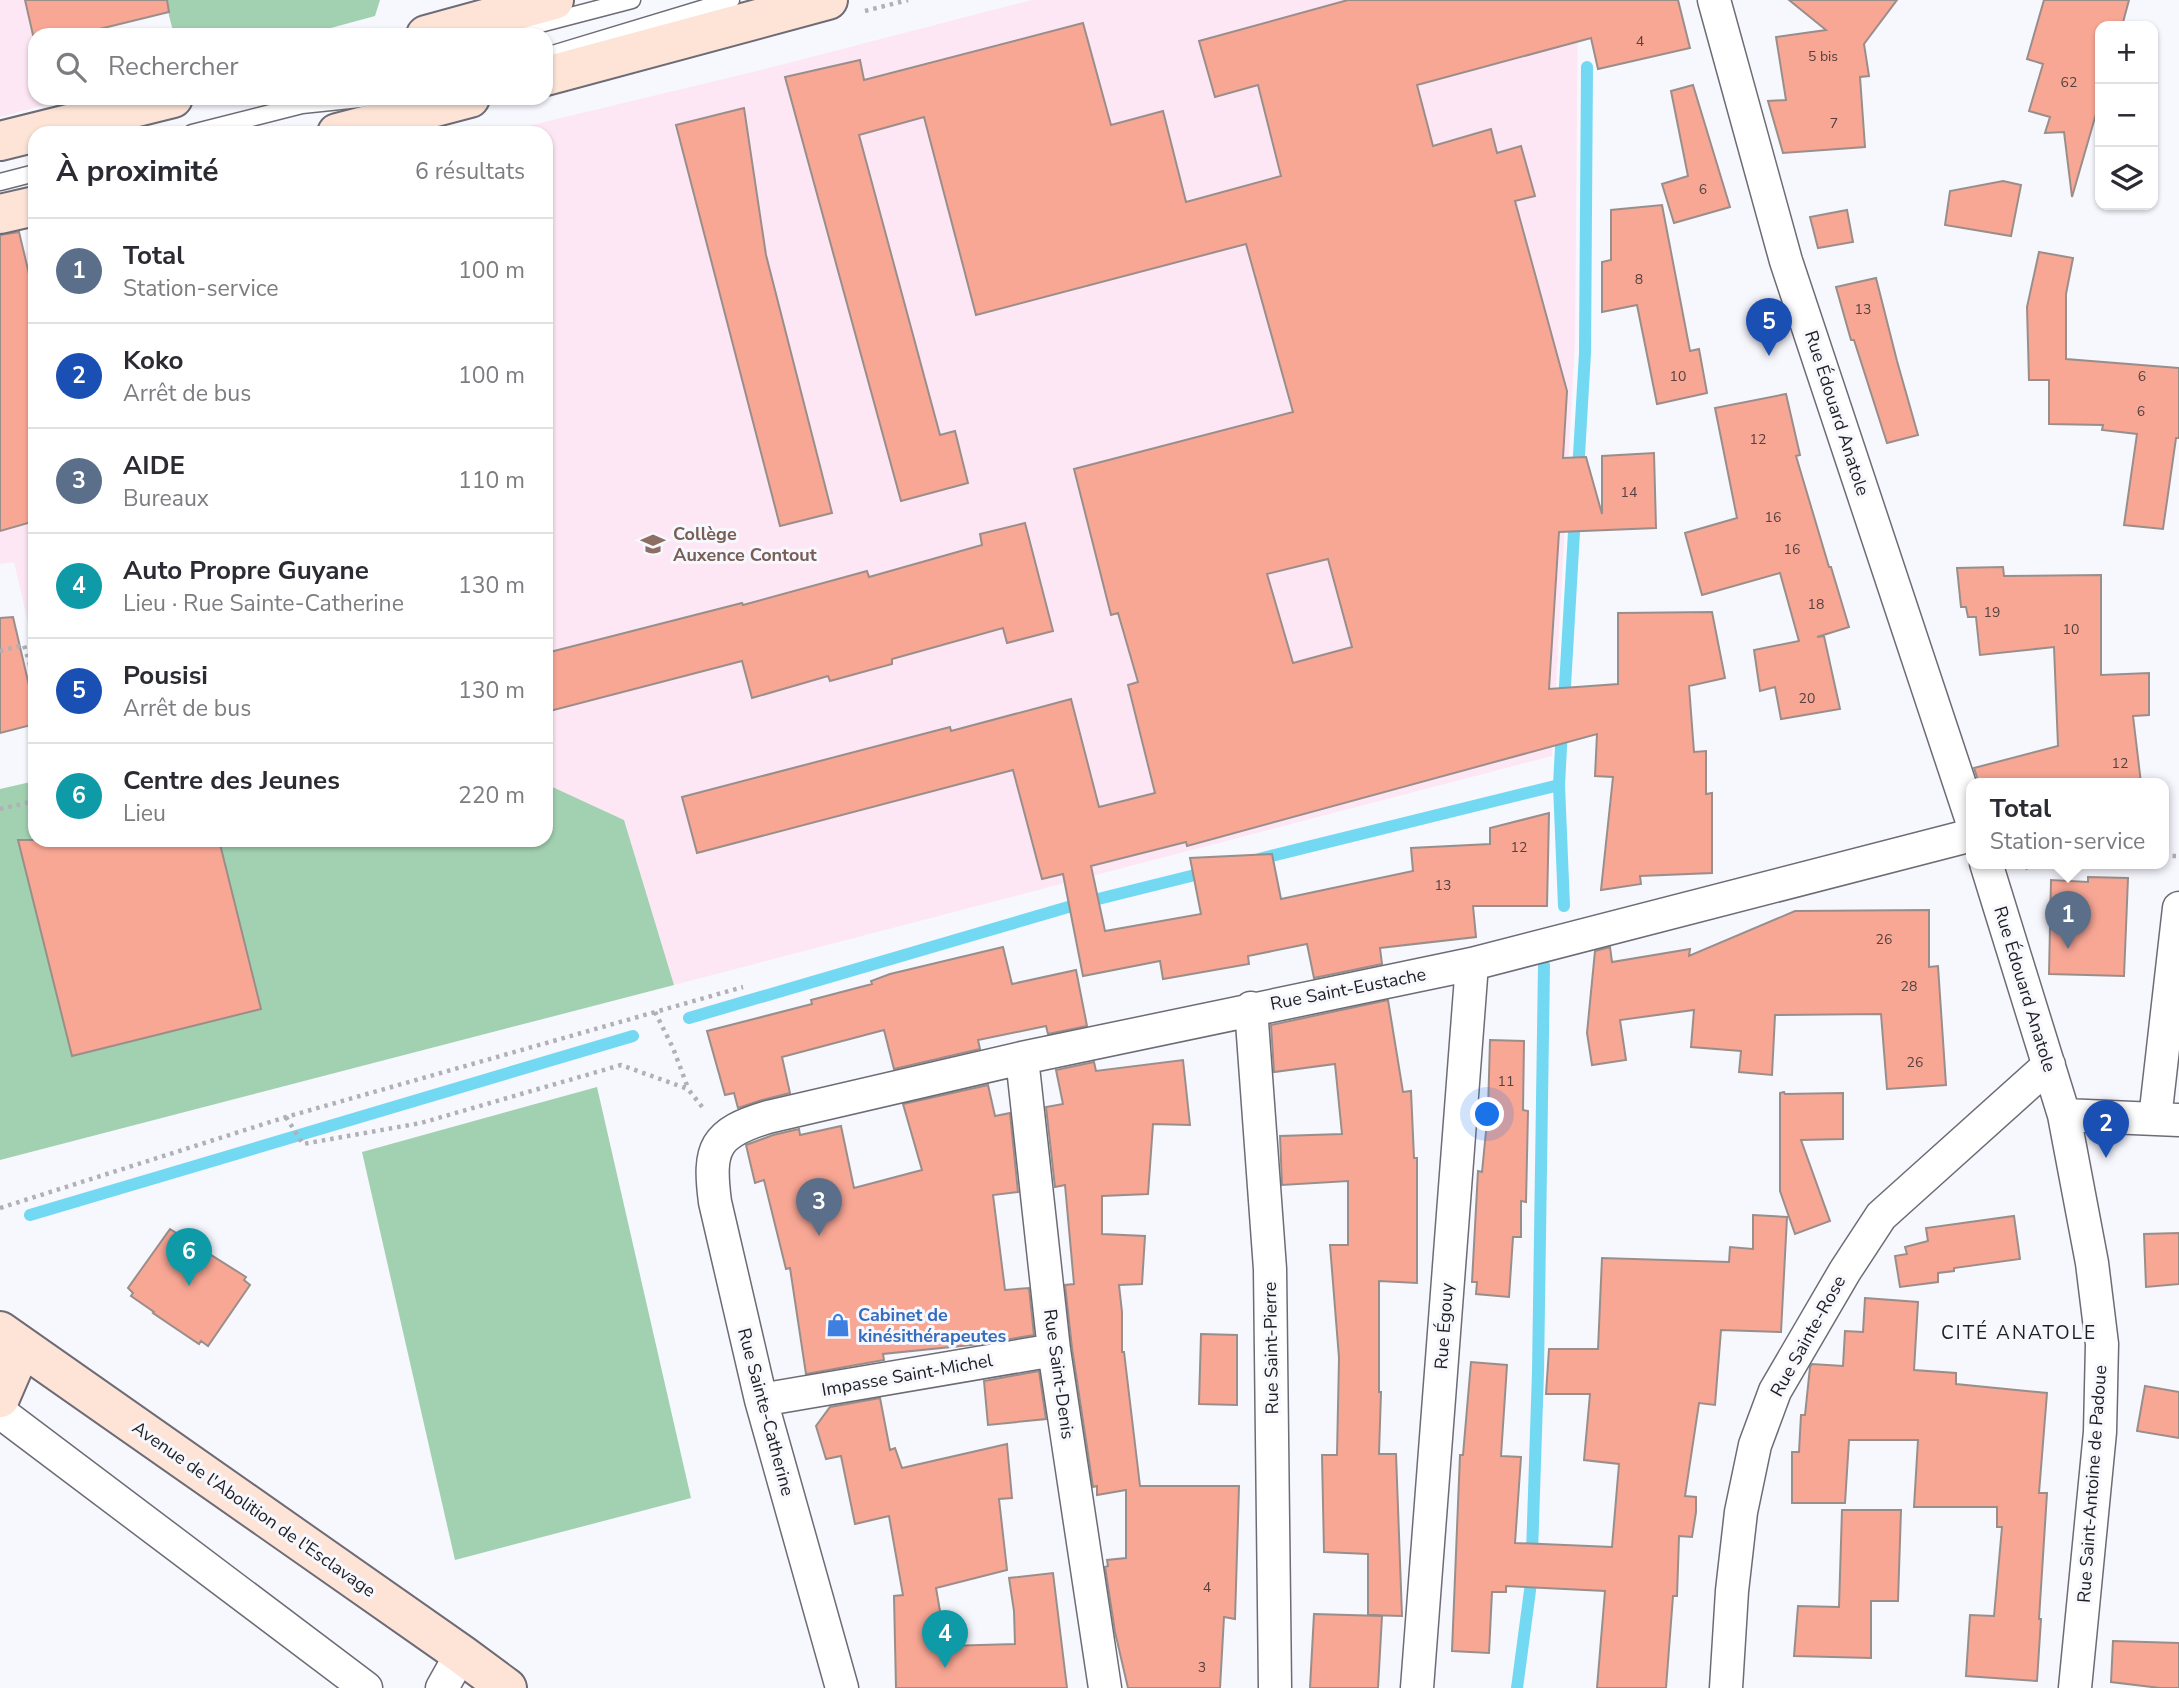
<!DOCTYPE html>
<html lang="fr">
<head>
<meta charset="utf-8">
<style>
	:root { --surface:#fff; --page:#f2f2f3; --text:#2b2b33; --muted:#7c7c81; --line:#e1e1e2; --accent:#8247bd }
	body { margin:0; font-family:"Nunito Sans",sans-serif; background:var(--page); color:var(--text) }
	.controls { position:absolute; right:21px; top:21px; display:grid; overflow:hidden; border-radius:14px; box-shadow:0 2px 5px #0004 }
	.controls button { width:63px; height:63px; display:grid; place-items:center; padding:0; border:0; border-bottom:2px solid var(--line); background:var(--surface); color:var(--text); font:35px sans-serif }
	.you { position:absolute; left:1488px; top:1115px; width:24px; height:24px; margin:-18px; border:5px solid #fff; border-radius:50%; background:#1a73e8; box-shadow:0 0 0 10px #1a73e833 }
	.badge { display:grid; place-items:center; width:46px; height:46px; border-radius:50%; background:var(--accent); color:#fff; font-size:23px; font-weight:700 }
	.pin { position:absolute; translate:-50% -58px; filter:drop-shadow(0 2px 4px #0008) }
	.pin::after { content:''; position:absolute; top:37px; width:24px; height:21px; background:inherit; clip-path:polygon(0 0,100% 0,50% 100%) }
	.popup { position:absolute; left:1966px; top:778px; width:203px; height:91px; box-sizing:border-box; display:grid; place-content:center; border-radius:14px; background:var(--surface); filter:drop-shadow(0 2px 5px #0005); font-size:23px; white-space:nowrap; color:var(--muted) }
	.popup b { font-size:26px; color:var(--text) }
	.popup::after { content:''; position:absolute; left:50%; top:100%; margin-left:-14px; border:14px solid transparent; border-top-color:var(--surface) }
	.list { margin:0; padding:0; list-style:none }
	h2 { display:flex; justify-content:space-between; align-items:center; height:91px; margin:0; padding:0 28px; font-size:30px }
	h2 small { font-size:23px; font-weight:400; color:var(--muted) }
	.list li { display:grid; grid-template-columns:46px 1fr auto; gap:21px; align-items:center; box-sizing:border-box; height:105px; padding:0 28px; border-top:2px solid var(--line) }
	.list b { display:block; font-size:26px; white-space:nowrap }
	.list p { margin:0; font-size:23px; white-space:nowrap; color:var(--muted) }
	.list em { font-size:23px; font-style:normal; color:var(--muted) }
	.icon { flex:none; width:38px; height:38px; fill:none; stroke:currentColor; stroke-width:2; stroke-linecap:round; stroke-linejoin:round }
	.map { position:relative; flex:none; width:2179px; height:1688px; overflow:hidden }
	.search { position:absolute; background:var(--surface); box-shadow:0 2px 5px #0004; left:28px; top:28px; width:525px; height:77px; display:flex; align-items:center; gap:18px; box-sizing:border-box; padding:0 24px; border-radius:21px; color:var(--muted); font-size:26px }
	.panel { position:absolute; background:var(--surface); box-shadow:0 2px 5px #0004; left:28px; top:126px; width:525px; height:721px; border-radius:21px }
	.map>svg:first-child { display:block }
	.education { fill:#fde7f4 }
	.green { fill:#a2d1b1 }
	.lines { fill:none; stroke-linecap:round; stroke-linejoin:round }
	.stream { stroke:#73d8f2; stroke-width:12 }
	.building { fill:#f9a795; stroke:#9a8e8b; stroke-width:2; fill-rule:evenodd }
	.lane-casing { stroke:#6d6c76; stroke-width:19 }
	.street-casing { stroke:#6d6c76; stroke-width:35 }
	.secondary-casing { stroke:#6d6c76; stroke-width:42 }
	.path { stroke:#b0b0b6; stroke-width:4.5; stroke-dasharray:3.5 5; stroke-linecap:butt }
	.lane { stroke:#fff; stroke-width:16 }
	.street { stroke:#fff; stroke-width:32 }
	.secondary { stroke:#fde4d7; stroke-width:38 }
	.labels { text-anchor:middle; stroke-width:6; stroke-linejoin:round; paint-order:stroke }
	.number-label { font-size:14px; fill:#564140 }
	.street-label { font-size:18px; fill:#1f1f23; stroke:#f7f7fe }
	.education-label { font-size:18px; font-weight:bold; fill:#785e54; stroke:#f7f7fe; text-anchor:start }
	.shop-label { font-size:18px; font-weight:bold; fill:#366cbe; stroke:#f7f7fe; text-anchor:start }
	.neighbourhood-label { font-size:19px; letter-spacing:2px; fill:#1f1f23; stroke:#f7f7fe }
</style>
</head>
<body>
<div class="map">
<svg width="2179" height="1688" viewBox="0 0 2179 1688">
	<rect width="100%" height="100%" fill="#f7f7fe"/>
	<!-- education -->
	<path class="education" d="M0,0H25L35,41V98H50L51,103L0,117Z
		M1032,0H1578L1575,341L1552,756L674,985L624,820L546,784V133H499L757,71Z
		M35,250V653L14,562L0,564V259Z"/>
	<!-- green -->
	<path class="green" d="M165,0H380L375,16L305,35H174Z
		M35,781V840H546V784L624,820L674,985L0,1160V789Z
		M597,1087L691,1498L455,1560L362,1152Z"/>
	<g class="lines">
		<!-- stream -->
		<path class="stream" d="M1578,472L1585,353L1587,67
			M1564,703L1575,515
			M1562,728L1559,785L1564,906
			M1259,859L1559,785
			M689,1018L1082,903L1207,872
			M30,1215L633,1036
			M1517,1688L1531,1583L1538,1372L1544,965"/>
	</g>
	<!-- building -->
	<path class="building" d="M25,0H167L169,12L75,35H33Z
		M1348,0H1678L1690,48L1598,69L1591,38L1417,85L1433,146L1491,129L1497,153L1521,146L1535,196L1515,201L1567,391L1563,458L1586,457L1602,514V456L1654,453L1656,528L1559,532L1549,689L1618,684V613L1712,612L1725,678L1689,686L1694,752L1706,751V794L1712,793V873L1640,876L1641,884L1601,890L1613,777L1595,776L1597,734L1187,846L1186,842L1091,866L1105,931L1201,914L1190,858L1272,854L1281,899L1413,871L1411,848L1490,844V828L1549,813L1547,906H1473L1476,937L1380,948L1382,964L1314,978L1307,944L1248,956L1249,964L1163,979L1160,961L1083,976L1063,874L1042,879L1013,770L697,853L682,797L950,727L951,731L1071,699L1099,807L1155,793L1128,685L1138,682L1118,613L1111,615L1074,469L1293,412L1246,244L976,315L924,117L859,135L940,435L955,431L968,483L901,501L785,77L860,60L864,80L1083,23L1111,125L1163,111L1186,202L1281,176L1258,85L1215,97L1199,41ZM1328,559L1352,647L1293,663L1267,574Z
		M1789,0H1897L1864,44L1869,76L1860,77L1865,147L1783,153L1768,101L1786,100L1776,37L1826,30Z
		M2044,0H2129L2122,26H2100V100L2072,197L2064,132L2045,133L2050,117L2029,111L2043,64L2027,59Z
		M1693,85L1730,207L1674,223L1662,184L1688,176L1671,91Z
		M744,108L766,255L832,513L780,526L676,125Z
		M2003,181L2021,185L2011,236L1945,225L1950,191Z
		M1662,205L1690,351L1699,349L1707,393L1657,404L1637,305L1602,312V262L1611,260V210Z
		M1847,210L1853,242L1818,248L1810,217Z
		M19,232L35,299V521L0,531V235Z
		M2039,252L2073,258L2066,294V359L2179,368V438H2176L2163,529L2124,525L2137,434L2102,430L2103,425L2049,424V380H2029L2027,307Z
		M1876,278L1897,361L1918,435L1887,443L1854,340H1851L1836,287Z
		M1786,394L1800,455L1796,456L1829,567H1831L1849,627L1817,637L1824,636L1840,709L1781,719L1775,687L1760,691L1754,650L1799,641L1780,573L1702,595L1685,533L1737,518L1715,408Z
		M1025,523L1053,631L1007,643L1003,628L892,659V664L830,681L828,676L752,698L742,661L546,712V653L742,603L743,605L867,571L869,577L982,545L980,534Z
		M2003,567L2004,576L2101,575V675L2149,673V715L2133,716L2141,783H1979L1974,768L2058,746L2054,647L1980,655L1976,617H1968L1966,607H1961L1957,568Z
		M13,617L35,711V724L0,733V618Z
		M18,840H219L261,1009L72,1056Z
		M2088,877L2128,878L2124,976L2049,974L2051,880L2088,882Z
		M1929,910V967L1938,966L1946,1085L1887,1089L1881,1014L1775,1015L1772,1075L1739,1072L1741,1051L1691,1047L1694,1010L1620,1020L1626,1060L1592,1065L1587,1033L1595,951L1610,947L1612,962L1690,949L1689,956L1795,911Z
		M1003,947L1012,984L1076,970L1087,1026L1048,1034L1046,1026L978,1040L980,1049L894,1069L884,1030L782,1057L790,1093L762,1100L738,1108L734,1093L725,1095L707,1031L812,1004L811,1000L872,984L871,981L890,974Z
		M1388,1000L1403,1092L1411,1091L1414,1158H1417V1283L1379,1281V1392H1381L1379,1454H1396L1402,1616L1368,1615V1554L1324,1552L1322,1455H1337L1339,1358L1330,1245H1348V1181L1282,1185L1280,1136L1342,1134L1335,1064L1274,1072L1271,1025Z
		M1490,1040L1524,1041L1523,1110L1528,1111L1526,1202L1521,1201V1237H1513L1509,1297L1476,1294L1477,1282H1472L1478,1171L1482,1172L1488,1111Z
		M1183,1060L1190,1125L1153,1124L1148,1194L1102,1196V1234L1145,1236L1142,1284L1119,1285L1122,1312V1352H1124L1140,1486H1239L1235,1619L1224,1617L1220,1688H1128L1115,1632L1105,1567L1108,1566L1107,1560L1126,1558V1490L1097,1495V1486L1093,1487L1072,1348L1065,1285L1074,1284L1065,1185L1055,1187L1046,1107L1063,1104L1056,1070L1094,1062L1096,1071Z
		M988,1085L995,1116L1010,1113L1018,1192L993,1195L1005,1290L1029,1288L1034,1335L981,1344L883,1354L884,1360L806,1374L790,1268L786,1269L764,1180L755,1183L746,1145L773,1135L799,1129L800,1135L841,1126L854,1188L922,1170L903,1104Z
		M1784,1092L1785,1094L1843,1093V1139L1801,1140L1830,1221L1795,1234L1780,1191V1093Z
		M1753,1215L1787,1217L1781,1332L1721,1330L1715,1405L1699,1403L1685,1496L1696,1497V1512L1692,1537L1679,1536L1677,1596H1673L1666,1688H1597L1605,1591L1506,1586V1592H1492L1489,1653L1452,1651L1460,1455H1463L1471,1362L1507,1365L1501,1456L1521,1457L1515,1543L1612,1547L1619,1464L1584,1460L1590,1394H1546L1549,1349H1598L1602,1258L1729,1262L1730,1247L1753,1249Z
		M2014,1216L2020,1259L1954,1268V1271L1938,1273V1282L1900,1287L1895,1256L1907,1254L1905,1247L1928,1241L1926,1228Z
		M170,1229L246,1277L244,1280L250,1285L208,1346L201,1341L199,1344L153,1313L154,1312L131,1296L133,1293L128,1288Z
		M2179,1233V1284L2146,1287L2144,1234Z
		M1865,1298L1918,1302L1914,1370L1956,1373V1384L2047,1393L2039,1493H2047L2039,1619H2041L2037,1681L1966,1676L1970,1615L1994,1616L2002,1527H1997V1507H1914L1918,1440H1849L1845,1503H1792V1452H1799L1801,1415H1805L1810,1367L1812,1364L1843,1366L1845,1331L1863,1332Z
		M1201,1334L1237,1335V1405L1199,1404Z
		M1039,1371L1046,1419L988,1425L984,1381Z
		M2145,1386L2179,1392V1438L2137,1431Z
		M880,1398L890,1450L895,1448L902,1468L1007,1444L1012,1498L999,1499L1007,1570L936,1588L946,1646L1015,1644L1014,1611L1009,1578L1053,1573L1067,1688H896L894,1596L903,1595L889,1516L855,1524L841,1456L826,1459L816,1426L830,1407Z
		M1842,1510H1901L1898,1601H1871V1658L1794,1656L1798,1606L1839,1607Z
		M1314,1614L1382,1616L1378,1688H1310Z
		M2113,1641L2179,1643V1688H2160L2111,1682Z"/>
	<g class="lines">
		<!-- lane casing -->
		<g class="lane-casing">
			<path id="lane" d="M509,32L632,0
				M546,56L731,0
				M192,133L302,105L369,98
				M0,182L35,173"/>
		</g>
		<!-- street casing -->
		<g class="street-casing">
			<path id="street" d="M1714,0L1786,261L1972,821
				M1986,863L2064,1115L2092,1263L2102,1344L2100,1432L2075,1688
				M1251,1008L1270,1269L1275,1688
				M1022,1058L1054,1350L1105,1688
				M2064,1115L2179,1120
				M2155,1119L2179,908
				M761,1400L1054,1350
				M0,1412L366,1688
				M442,1688L461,1654
				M842,1688L761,1400L715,1202C708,1148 714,1133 768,1117L1022,1058L1472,964L1972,835
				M1417,1688L1472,964
				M1726,1688L1732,1591L1741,1512L1755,1445L1775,1391L1845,1271L1881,1216L2049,1065"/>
		</g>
		<!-- secondary casing -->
		<g class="secondary-casing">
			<path id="secondary" d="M426,35L554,0
				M546,76L828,0
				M337,133L470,98
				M0,141L173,98
				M0,214L35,206
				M0,1331L461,1654L507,1688
				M0,1398L22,1347"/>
		</g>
		<!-- path -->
		<path class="path" d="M865,11L908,0
			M0,651L24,645L35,682L28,683
			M0,809L35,801
			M2164,856H2179
			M2025,868L2041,863
			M655,1012L673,1048L688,1088
			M286,1117L303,1144L421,1123L621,1065L688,1089L703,1108
			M0,1208L286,1117L743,987"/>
		<!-- lane -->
		<use href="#lane" class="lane"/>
		<!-- street -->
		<use href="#street" class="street"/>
		<!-- secondary -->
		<use href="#secondary" class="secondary"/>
	</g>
	<!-- icons -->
	<defs>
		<g id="school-bare" transform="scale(1.89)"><path d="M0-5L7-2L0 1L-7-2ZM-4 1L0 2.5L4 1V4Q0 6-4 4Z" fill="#8d6e63" stroke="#f7f7fe" stroke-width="2.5" paint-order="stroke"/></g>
		<g id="shop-bare" transform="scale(1.89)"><path d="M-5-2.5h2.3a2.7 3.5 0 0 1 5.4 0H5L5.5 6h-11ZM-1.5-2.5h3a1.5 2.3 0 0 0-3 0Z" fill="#3f7fe0" stroke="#f7f7fe" stroke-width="2.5" paint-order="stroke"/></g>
	</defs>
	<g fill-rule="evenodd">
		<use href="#school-bare" x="653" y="544"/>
		<use href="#shop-bare" x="838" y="1325"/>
	</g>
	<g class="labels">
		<!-- number labels -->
		<g class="number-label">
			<text x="1640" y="46">4</text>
			<text x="1823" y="61">5 bis</text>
			<text x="2069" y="87">62</text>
			<text x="1834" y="128">7</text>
			<text x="1703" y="194">6</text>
			<text x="1639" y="284">8</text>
			<text x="1863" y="314">13</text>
			<text x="1678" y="381">10</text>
			<text x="2142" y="381">6</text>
			<text x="2141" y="416">6</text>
			<text x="1758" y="444">12</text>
			<text x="1629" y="497">14</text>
			<text x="1773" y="522">16</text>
			<text x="1792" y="554">16</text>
			<text x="1816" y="609">18</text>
			<text x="1992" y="617">19</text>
			<text x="2071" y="634">10</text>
			<text x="1807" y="703">20</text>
			<text x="2120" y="768">12</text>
			<text x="1519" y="852">12</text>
			<text x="1443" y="890">13</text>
			<text x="1884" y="944">26</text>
			<text x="1909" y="991">28</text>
			<text x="1915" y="1067">26</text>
			<text x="1506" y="1086">11</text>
			<text x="1207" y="1592">4</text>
			<text x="1202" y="1672">3</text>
		</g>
		<!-- street labels -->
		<g class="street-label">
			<text transform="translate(1837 413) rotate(72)" y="6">Rue Édouard Anatole</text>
			<text transform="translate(1348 989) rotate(-11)" y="6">Rue Saint-Eustache</text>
			<text transform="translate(2025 989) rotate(73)" y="6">Rue Édouard Anatole</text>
			<text transform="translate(1444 1326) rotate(-86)" y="6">Rue Égouy</text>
			<text transform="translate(1808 1336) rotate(-61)" y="6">Rue Sainte-Rose</text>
			<text transform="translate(1271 1348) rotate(-91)" y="6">Rue Saint-Pierre</text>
			<text transform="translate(1059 1374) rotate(82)" y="6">Rue Saint-Denis</text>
			<text transform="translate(907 1375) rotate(-10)" y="6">Impasse Saint-Michel</text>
			<text transform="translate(766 1412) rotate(75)" y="6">Rue Sainte-Catherine</text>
			<text transform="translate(2092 1484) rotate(-86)" y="6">Rue Saint-Antoine de Padoue</text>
			<text transform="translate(254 1509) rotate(35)" y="6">Avenue de l'Abolition de l'Esclavage</text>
		</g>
		<!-- education labels -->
		<g class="education-label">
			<text x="673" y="540">Collège<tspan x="673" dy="21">Auxence Contout</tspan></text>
		</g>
		<!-- shop labels -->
		<g class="shop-label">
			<text x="858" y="1321">Cabinet de<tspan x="858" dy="21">kinésithérapeutes</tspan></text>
		</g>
		<!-- neighbourhood labels -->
		<g class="neighbourhood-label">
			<text x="2019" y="1339">CITÉ ANATOLE</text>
		</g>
	</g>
</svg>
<div class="controls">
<button>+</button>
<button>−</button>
<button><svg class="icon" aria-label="layers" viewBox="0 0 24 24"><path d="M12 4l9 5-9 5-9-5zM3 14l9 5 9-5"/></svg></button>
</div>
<div class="you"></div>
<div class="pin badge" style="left:2068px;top:949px;background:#5c6f8a">1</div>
<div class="popup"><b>Total</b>Station-service</div>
<div class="pin badge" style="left:2106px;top:1158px;background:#1a4fb4">2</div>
<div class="pin badge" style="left:819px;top:1236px;background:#5c6f8a">3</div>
<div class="pin badge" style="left:945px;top:1668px;background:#0f9aa8">4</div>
<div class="pin badge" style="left:1769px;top:356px;background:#1a4fb4">5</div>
<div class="pin badge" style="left:189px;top:1286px;background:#0f9aa8">6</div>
<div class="search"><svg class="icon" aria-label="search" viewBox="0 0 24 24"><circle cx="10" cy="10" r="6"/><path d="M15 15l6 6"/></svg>Rechercher</div>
<section class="panel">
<h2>À proximité<small>6 résultats</small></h2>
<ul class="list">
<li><span class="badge" style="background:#5c6f8a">1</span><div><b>Total</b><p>Station-service</p></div><em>100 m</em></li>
<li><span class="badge" style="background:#1a4fb4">2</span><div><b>Koko</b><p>Arrêt de bus</p></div><em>100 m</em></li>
<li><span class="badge" style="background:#5c6f8a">3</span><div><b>AIDE</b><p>Bureaux</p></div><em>110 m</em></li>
<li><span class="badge" style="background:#0f9aa8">4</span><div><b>Auto Propre Guyane</b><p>Lieu · Rue Sainte-Catherine</p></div><em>130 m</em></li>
<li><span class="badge" style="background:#1a4fb4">5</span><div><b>Pousisi</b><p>Arrêt de bus</p></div><em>130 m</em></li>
<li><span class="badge" style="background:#0f9aa8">6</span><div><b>Centre des Jeunes</b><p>Lieu</p></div><em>220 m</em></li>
</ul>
</section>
</div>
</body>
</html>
